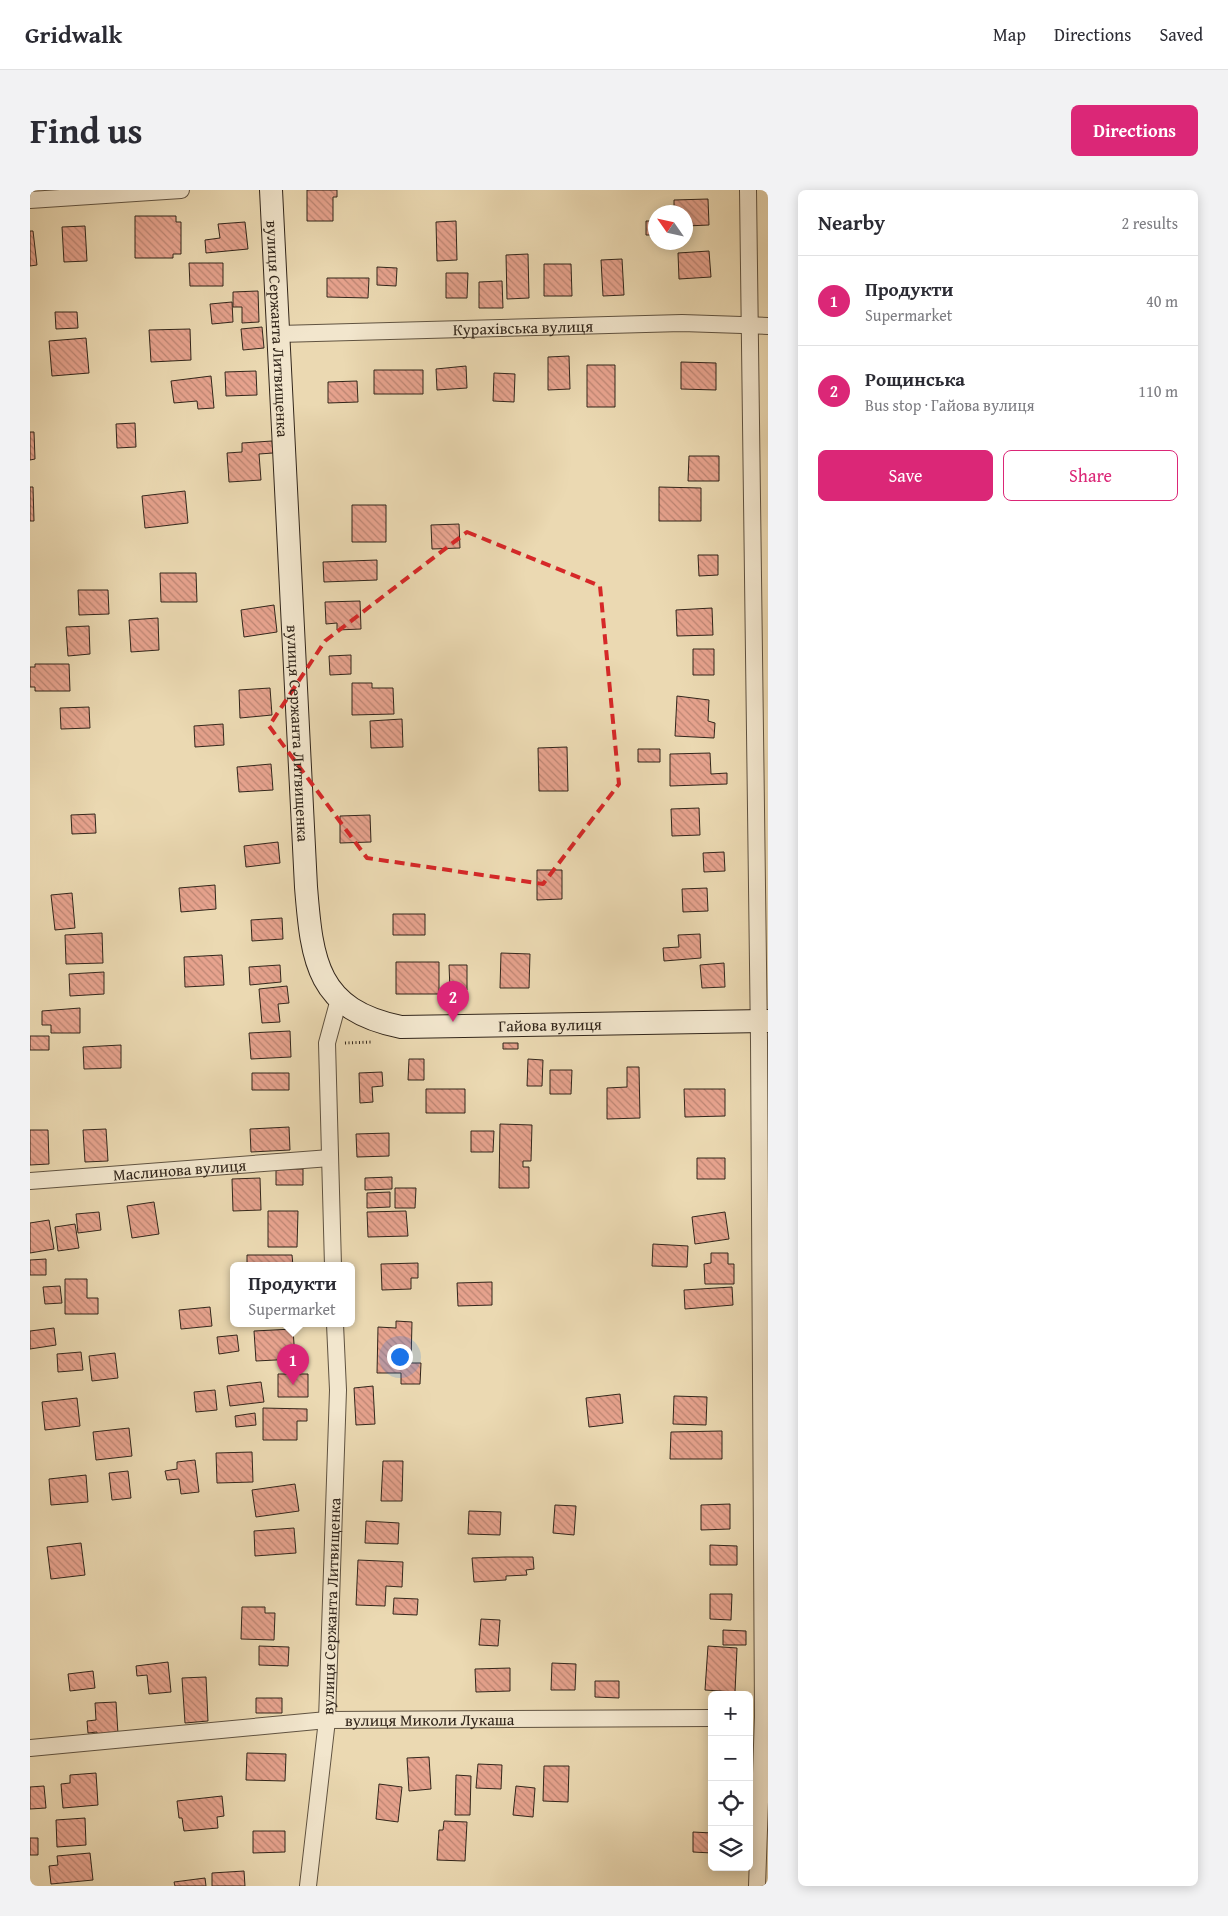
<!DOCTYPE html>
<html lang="en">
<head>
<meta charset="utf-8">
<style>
	:root { --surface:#fff; --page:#f2f2f3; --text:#2b2b33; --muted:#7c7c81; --line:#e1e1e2; --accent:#db2777 }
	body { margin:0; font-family:"Gentium Book Plus",serif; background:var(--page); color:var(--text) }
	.controls { position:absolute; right:15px; bottom:15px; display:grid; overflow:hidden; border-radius:8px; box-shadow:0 2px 12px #0003 }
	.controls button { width:45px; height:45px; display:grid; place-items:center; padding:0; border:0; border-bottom:1px solid var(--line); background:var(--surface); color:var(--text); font:25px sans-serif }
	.compass { position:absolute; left:618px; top:15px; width:45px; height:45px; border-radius:50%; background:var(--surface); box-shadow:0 2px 12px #0003; rotate:304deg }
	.you { position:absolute; left:369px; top:1166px; width:18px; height:18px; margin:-12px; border:4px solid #fff; border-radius:50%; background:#1a73e8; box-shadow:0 0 0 8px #1a73e833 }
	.badge { display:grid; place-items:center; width:32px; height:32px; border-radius:50%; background:var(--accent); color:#fff; font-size:16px; font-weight:700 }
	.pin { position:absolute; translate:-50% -41px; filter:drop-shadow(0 1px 2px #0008) }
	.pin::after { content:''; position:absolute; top:26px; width:18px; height:15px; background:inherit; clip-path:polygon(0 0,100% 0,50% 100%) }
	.popup { position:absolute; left:200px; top:1072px; width:125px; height:65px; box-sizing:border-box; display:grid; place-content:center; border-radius:8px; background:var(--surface); filter:drop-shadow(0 1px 4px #0005); font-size:16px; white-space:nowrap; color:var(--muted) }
	.popup b { font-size:19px; color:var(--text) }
	.popup::after { content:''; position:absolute; left:50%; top:100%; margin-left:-10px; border:10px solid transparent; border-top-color:var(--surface) }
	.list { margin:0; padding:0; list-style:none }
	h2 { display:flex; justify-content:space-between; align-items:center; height:65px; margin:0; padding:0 20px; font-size:21px }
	h2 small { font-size:16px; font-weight:400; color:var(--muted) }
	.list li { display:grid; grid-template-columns:32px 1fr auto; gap:15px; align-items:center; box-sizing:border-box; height:90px; padding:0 20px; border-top:1px solid var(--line) }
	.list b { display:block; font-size:19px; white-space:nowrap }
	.list p { margin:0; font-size:16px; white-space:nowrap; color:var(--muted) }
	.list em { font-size:16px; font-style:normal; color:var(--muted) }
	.actions { display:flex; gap:10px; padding:15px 20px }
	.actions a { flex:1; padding:11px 0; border:1px solid var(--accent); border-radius:8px; text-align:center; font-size:18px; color:var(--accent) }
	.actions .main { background:var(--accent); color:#fff }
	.icon { flex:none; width:28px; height:28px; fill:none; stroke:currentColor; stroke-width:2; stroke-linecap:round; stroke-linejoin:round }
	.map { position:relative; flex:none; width:738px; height:1696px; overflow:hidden; border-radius:8px }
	header { display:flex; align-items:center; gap:30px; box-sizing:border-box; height:70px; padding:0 25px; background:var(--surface); border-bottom:1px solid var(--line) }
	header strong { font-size:24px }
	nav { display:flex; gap:28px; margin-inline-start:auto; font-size:18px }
	.intro { display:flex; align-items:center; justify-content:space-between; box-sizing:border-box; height:120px; padding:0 30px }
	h1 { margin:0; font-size:35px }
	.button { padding:12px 22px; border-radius:8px; background:var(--accent); color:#fff; font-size:18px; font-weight:700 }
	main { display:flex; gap:30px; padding:0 30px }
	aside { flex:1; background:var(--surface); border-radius:8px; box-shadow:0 2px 12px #0003 }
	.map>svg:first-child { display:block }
	.building { fill:url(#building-back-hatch); stroke:#32261b }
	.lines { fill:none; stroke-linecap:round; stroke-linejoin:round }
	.minor-casing { stroke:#605341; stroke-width:18 }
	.secondary-casing { stroke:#32261b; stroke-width:24 }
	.path { stroke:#32261b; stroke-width:3; stroke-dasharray:1 2.5; stroke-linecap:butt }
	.minor { stroke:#f2e6cd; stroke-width:16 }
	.secondary { stroke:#f2e6cd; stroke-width:22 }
	.marked { fill:none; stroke:#d62828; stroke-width:4; stroke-dasharray:10 6; stroke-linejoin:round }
	.labels { text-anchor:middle; stroke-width:5; stroke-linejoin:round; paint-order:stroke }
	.street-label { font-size:16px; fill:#32261b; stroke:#f2e6cd }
</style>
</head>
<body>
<header>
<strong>Gridwalk</strong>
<nav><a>Map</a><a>Directions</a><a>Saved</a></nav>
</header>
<div class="intro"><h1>Find us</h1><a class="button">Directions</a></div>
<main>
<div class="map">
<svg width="738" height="1696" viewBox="0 0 738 1696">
	<defs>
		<pattern id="building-back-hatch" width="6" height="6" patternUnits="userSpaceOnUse" patternTransform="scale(1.25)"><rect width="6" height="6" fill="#e7a38e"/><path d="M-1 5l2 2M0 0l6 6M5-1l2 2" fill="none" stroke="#bc8573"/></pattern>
	</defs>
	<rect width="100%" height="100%" fill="#ebd9b2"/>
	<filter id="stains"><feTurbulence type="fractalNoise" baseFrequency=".004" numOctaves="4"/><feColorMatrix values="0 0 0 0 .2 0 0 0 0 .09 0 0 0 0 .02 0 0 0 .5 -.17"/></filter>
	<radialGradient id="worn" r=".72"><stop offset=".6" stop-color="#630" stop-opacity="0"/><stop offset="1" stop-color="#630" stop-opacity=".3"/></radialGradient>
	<!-- building -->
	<path class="building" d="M277,0H307V7H303V31H277Z
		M678,9L679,35L656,36V22H644V10Z
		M105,26H146V32H151V64H143V68H105Z
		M426,31L427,70L407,71L406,32Z
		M616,31H626V45H616Z
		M215,32L218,59L176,63L175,50L190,48L188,34Z
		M55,36L57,71L34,72L32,37Z
		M0,41H3L7,75L0,76Z
		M679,61L681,87L649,89L648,63Z
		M498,64L499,108L477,109L476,65Z
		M592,69L594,105L573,106L571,70Z
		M159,73H193V96H160Z
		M514,74H541L542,106H514Z
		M347,77L367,78L366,96L347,95Z
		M416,83H438L437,108H416Z
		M297,88H339L338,108L297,107Z
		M472,91L473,118H449V92Z
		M228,101L229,132L212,133V117H203V102Z
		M202,112L203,132L182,134L180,114Z
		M25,122H47L48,138L26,139Z
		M232,137L234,158L213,160L211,139Z
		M160,139L161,170L121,172L119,140Z
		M56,148L59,183L22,186L19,151Z
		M539,166L540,199L518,200V167Z
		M651,172L686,173V200L651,199Z
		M557,175H585V217H557Z
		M436,176L437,198L407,200L406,179Z
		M344,180H393V204H344Z
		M226,181L227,205L196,206L195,182Z
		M464,183L485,184L484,212L463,211Z
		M181,186L184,218L168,219L167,211L144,213L141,191Z
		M327,191L328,212L298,213V192Z
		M105,233L106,257L87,258L86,234Z
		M0,242H4L5,269L0,270Z
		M242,251L243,263L229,264L231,290L199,292L197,263L212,262V253Z
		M659,266H689V291H658Z
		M0,297H3L4,331H0Z
		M629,297L671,298V331H629Z
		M155,301L158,333L115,338L112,306Z
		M322,315H356V352H322Z
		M429,334L430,358L402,359L401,335Z
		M668,365H688V385L669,386Z
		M347,370V390L294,392L293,372Z
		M130,383H166L167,412H131Z
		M48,400H78L79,424L49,425Z
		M330,411L331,439L307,440V433L296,434L295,412Z
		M244,415L247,442L214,447L211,420Z
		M682,418L683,445L647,446L646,420Z
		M128,428L129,460L101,462L99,430Z
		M59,436L60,464L38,466L36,437Z
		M663,459H684V485H663Z
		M321,465V484L300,485L299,466Z
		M5,474H39L40,501H5V497H0V477H5Z
		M322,493H342V498H363L364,524L322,525Z
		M240,498L242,525L210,528L209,500Z
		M647,506L679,510L678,531L685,533L684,548L645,546Z
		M59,517L60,538L31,539L30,518Z
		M372,529L373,557L341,558L340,531Z
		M193,534L194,555L165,557L164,536Z
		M537,557L538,601H509L508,558Z
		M608,559H630V572H608Z
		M680,563L681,584L697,583V594L640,596V564Z
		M241,574L243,600L209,602L207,577Z
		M669,618L670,645L642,646L641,619Z
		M65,624L66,643L42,644L41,625Z
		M340,625L341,652L310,653V626Z
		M248,652L250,673L216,677L214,656Z
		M694,662L695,681L674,682L673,663Z
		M507,680H532V709L507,710Z
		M185,695L186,719L151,722L149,698Z
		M677,698L678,721L653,722L652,699Z
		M42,703L45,738L25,740L21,705Z
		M363,724H395V745H363Z
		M252,728L253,749L222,751L221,730Z
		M72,743L73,773L36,774L35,745Z
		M670,744L671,768L634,771L633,758L649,757L648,745Z
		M471,763L500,764L499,798H470Z
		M192,765L194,795L155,797L154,767Z
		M366,772H409V804H366Z
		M694,773L695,797L672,798L670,775Z
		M250,775L251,792L220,795L219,777Z
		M419,775H437V800H420Z
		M74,782V804L40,806L39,784Z
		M257,796L259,813L248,814L250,832L232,833L229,799Z
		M50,818V843H21V835H12V821Z
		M260,841L261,867L221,869L219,843Z
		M0,846H19V860H0Z
		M473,853H488V859H473Z
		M91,855V878L54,879L53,857Z
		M379,869H394V890H378Z
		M498,869L513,870L512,896H497Z
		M597,877H609L610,928L577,929V898L597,897Z
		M520,880H542L541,904H520Z
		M352,882L353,896L342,897L343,912L330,913L329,883Z
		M222,883H259V900H222Z
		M396,899H435V923H396Z
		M654,899H695V926L655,927Z
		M470,934L502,935L501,971H493V977H499V998H469Z
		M259,937L260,960L221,962L220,939Z
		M76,939L78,971L55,972L53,940Z
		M0,940H18L19,974L0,975Z
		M441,941H464L463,962H441Z
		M359,943V966L327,967L326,944Z
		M667,968H695V989H667Z
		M246,979H273V995H246Z
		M362,987V999L335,1000V988Z
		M230,988L231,1020L203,1021L202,989Z
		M365,998H386L385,1018H365Z
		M360,1002V1017L337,1018V1003Z
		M124,1012L129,1044L102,1048L97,1016Z
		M238,1021H268L267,1057H238Z
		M376,1021L378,1046L338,1047L337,1022Z
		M69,1022L71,1040L48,1043L46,1024Z
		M695,1022L699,1049L665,1054L662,1027Z
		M19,1030L24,1059L0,1063V1033Z
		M45,1034L49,1058L28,1061L25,1037Z
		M623,1054L658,1056L657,1077L622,1076Z
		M681,1063H698V1074H704V1094H675L674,1074L681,1073Z
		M217,1065H262L263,1076H217Z
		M16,1069V1085H0V1070Z
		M388,1073V1088H381V1099L352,1100L351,1074Z
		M35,1089H57V1108H68V1124H35Z
		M462,1092V1115L428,1116L427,1093Z
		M30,1096L32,1113L15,1114L13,1097Z
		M702,1097L703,1115L655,1119L654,1100Z
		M180,1117L182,1136L151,1139L149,1120Z
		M366,1131L382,1132L381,1173H391L390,1194H371V1183H347L348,1137L366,1138Z
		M24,1138L26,1155L0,1159V1141Z
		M263,1139L265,1169L226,1171L224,1141Z
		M207,1145L209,1161L189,1164L187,1147Z
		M51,1162L53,1180L28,1182L27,1164Z
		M85,1163L88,1188L62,1191L59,1166Z
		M248,1184H278V1207H248Z
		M231,1192L234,1212L200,1216L197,1196Z
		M343,1196L345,1234L326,1235L324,1198Z
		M185,1200L187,1220L166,1222L164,1202Z
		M590,1204L593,1233L559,1237L556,1208Z
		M644,1206L677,1207L676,1235L643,1234Z
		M47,1208L50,1236L15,1240L12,1212Z
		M233,1218L277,1219V1231H267V1250H233Z
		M225,1223L226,1235L206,1237L205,1226Z
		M99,1238L102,1266L66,1270L63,1242Z
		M692,1241V1269H640L641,1242Z
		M222,1262L223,1292L187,1293L186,1263Z
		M165,1270L169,1302L151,1304L149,1289L137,1290L135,1281L147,1279V1272Z
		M353,1271H373L372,1311H351Z
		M98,1281L101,1308L82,1310L79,1283Z
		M56,1285L58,1312L21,1315L19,1289Z
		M265,1294L269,1321L226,1327L222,1300Z
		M700,1314V1339L671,1340V1315Z
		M525,1315L546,1316L544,1345L523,1343Z
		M439,1321L471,1322L470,1345L438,1344Z
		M336,1331L369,1333L368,1354L335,1353Z
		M264,1338L266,1363L225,1366L224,1341Z
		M51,1353L55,1385L21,1389L17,1357Z
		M680,1355L707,1356V1375H680Z
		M475,1367H503L504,1379L496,1380L497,1385L476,1386V1390L444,1392L442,1368Z
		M328,1370L373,1372L372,1397L356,1396L355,1416L326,1415Z
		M680,1404H702L701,1430L680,1429Z
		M364,1408L388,1409L387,1425L363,1424Z
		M212,1417H235V1423H245L244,1450L211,1449Z
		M451,1429L470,1430L468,1456L449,1455Z
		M693,1440L716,1441V1455H693Z
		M229,1456L259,1457L258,1476L229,1475Z
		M678,1456L707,1458L705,1502L675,1500Z
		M138,1472L141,1502L119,1504L117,1485L107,1486L106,1476Z
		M522,1473L546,1474L545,1500H521Z
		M480,1478V1501L446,1502L445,1479Z
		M63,1481L65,1498L40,1501L38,1484Z
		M176,1487L178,1531L155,1533L152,1488Z
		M565,1491H589V1508L565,1507Z
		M226,1508H252V1523H226Z
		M86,1512L88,1544L67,1546V1542L58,1543L57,1531L66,1530L65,1513Z
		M217,1563L256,1564L255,1591L216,1590Z
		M399,1567L401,1599L379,1601L377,1568Z
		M448,1574L472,1575L471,1599L446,1598Z
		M514,1576H539L538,1612L513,1611Z
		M66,1583L68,1615L33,1618L31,1594L40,1593V1585Z
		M426,1585L441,1586L440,1625H425Z
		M349,1594L372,1597L368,1632L346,1629Z
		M14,1596L16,1618L0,1619V1597Z
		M486,1596L505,1598L503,1627L483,1625Z
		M192,1606L194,1626L187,1627L188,1638L154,1641L152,1628H149L147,1611Z
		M55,1628L56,1655L27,1657L26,1630Z
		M414,1631L437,1632L435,1671L407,1670L409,1640H413Z
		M223,1641H255V1662L223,1663Z
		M663,1642L682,1643V1663L663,1662Z
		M0,1648H8V1665H0Z
		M60,1663L63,1690L21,1694L19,1676L28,1675L27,1666Z
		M214,1681L215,1696H182V1683Z
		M175,1688L176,1696H145L144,1692Z"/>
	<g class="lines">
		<!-- minor casing -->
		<g class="minor-casing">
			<g id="minor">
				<path d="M718,0L729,851L733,1527L727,1696"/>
				<path d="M0,10L151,0"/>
				<path id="s1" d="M249,144L652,133L738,136"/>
				<path id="s2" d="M0,991L300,968"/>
				<path d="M303,1076L297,853L309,809"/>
				<path id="s3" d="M0,1558L297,1530L682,1528"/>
				<path id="s4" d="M278,1696L297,1530L308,1200L305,1134"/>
			</g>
		</g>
		<!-- secondary casing -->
		<g class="secondary-casing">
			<g id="secondary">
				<path id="s5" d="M241,0L276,697C282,772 287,820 371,837L738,831"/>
			</g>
		</g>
		<!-- path -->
		<path class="path" d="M315,853L343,852"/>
		<!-- minor -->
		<use href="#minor" class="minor"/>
		<!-- secondary -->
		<use href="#secondary" class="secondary"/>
	</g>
	<!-- marked area -->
	<path class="marked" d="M437,342L570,396L589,594L513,694L337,668L239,536L295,451Z"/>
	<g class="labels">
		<!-- street labels -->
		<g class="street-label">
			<text dy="6" stroke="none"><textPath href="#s5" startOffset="139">вулиця Сержанта Литвищенка</textPath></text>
			<text dy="6" stroke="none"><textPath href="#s1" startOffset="244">Курахівська вулиця</textPath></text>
			<text dy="6" stroke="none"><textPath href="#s5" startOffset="544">вулиця Сержанта Литвищенка</textPath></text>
			<text dy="6" stroke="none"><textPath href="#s5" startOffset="1035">Гайова вулиця</textPath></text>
			<text dy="6" stroke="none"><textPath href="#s2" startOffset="150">Маслинова вулиця</textPath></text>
			<text dy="6" stroke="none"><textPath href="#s4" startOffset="281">вулиця Сержанта Литвищенка</textPath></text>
			<text dy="6" stroke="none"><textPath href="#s3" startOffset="401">вулиця Миколи Лукаша</textPath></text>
		</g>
	</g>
	<rect width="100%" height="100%" filter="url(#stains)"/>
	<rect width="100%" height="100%" fill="url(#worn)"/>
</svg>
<div class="controls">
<button>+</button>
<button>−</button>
<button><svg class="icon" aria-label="locate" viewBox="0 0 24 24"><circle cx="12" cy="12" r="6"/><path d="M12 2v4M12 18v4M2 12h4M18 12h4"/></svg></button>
<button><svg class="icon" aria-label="layers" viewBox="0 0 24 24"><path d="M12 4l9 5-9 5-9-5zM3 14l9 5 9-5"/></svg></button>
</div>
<svg class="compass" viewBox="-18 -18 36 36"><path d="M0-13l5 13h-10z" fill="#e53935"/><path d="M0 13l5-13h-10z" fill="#7c7c81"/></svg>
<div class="you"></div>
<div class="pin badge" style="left:263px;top:1195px">1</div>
<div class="popup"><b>Продукти</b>Supermarket</div>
<div class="pin badge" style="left:423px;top:832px">2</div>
</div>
<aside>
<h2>Nearby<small>2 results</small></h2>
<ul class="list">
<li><span class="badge">1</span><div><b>Продукти</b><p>Supermarket</p></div><em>40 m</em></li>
<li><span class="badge">2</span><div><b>Рощинська</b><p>Bus stop · Гайова вулиця</p></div><em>110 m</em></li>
</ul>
<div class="actions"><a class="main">Save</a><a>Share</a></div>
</aside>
</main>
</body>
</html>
